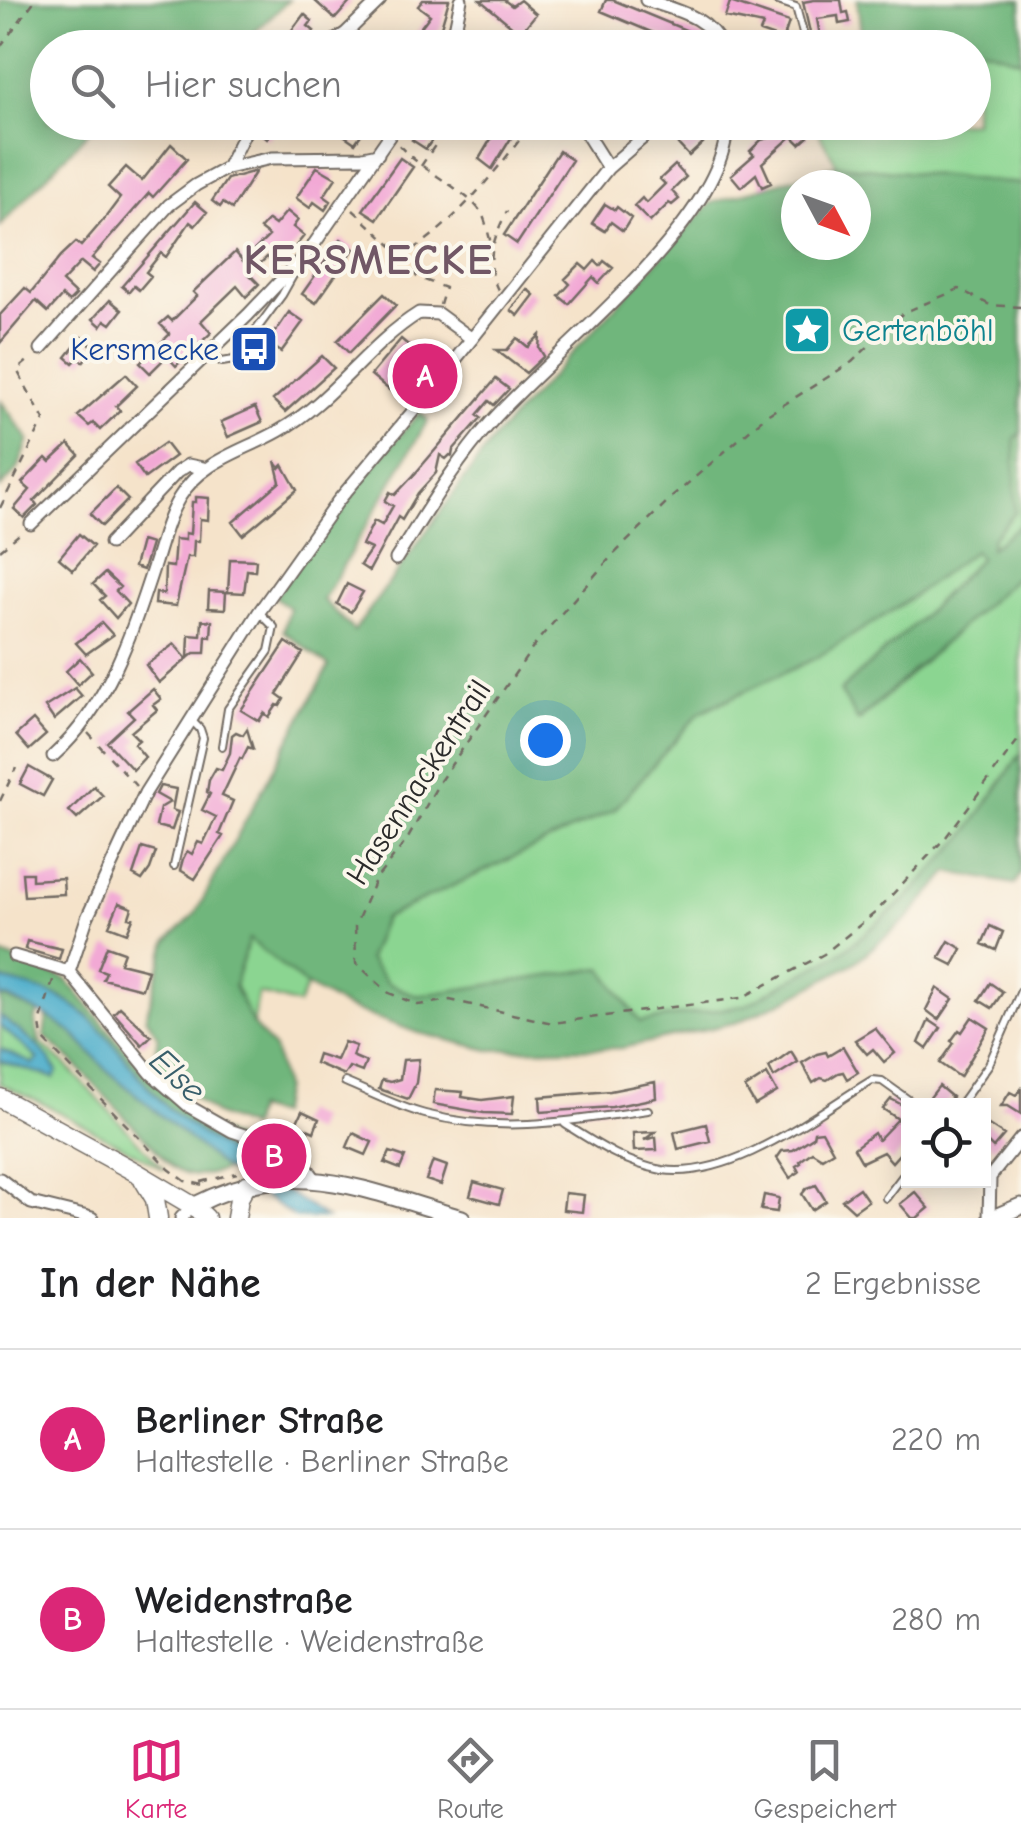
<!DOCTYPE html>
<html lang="de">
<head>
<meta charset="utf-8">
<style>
	:root { --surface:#fff; --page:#f2f2f2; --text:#202124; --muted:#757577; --line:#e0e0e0; --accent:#db2777 }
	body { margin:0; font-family:"Comic Neue",sans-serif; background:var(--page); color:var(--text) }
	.controls { position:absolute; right:30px; bottom:30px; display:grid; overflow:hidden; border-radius:0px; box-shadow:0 5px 25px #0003 }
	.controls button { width:90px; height:90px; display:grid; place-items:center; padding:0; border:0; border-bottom:2px solid var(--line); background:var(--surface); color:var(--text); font:50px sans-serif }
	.compass { position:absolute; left:781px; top:170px; width:90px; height:90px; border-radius:50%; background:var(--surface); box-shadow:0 5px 25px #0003; rotate:131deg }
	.you { position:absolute; left:545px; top:740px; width:35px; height:35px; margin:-25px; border:8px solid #fff; border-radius:50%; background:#1a73e8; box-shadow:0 0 0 15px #1a73e833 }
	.badge { display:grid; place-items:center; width:65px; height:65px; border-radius:50%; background:var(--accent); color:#fff; font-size:32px; font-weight:700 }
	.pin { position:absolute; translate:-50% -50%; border:5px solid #fff; box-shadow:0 2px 10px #0006 }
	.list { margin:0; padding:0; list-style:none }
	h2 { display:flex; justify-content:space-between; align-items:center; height:130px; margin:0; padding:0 40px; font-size:42px }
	h2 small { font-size:32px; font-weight:400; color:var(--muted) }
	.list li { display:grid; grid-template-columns:65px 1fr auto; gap:30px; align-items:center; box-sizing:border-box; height:180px; padding:0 40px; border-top:2px solid var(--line) }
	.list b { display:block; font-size:38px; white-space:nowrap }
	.list p { margin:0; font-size:32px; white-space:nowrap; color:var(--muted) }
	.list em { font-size:32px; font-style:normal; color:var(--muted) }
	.icon { flex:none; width:55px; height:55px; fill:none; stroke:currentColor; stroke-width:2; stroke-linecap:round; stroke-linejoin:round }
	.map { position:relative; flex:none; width:1021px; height:1218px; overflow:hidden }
	.search { position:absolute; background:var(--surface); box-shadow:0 5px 25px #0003; left:30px; right:30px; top:30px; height:110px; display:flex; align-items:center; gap:25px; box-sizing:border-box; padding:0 35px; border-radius:55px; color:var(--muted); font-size:38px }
	.sheet { height:490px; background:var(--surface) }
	nav { display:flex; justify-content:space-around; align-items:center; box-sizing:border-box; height:140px; border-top:2px solid var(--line); background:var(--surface); font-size:28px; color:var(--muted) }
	nav a { display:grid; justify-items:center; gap:5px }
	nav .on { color:var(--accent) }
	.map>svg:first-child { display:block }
	.green { fill:#8bd591; stroke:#5b805e; stroke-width:2.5 }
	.forest { fill:#70b67b; stroke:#4e7053; stroke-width:2.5; fill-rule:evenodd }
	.water { fill:#4cadcb; stroke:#3c6c7b; stroke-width:2.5 }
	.building { fill:#f2a9d5 }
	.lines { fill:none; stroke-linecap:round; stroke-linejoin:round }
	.service-casing { stroke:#726b63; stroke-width:10 }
	.minor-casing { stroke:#726b63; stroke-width:15 }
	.tertiary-casing { stroke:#726b63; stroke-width:19 }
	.secondary-casing { stroke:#726b63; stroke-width:21 }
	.path { stroke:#726b63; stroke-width:2.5; stroke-dasharray:8 8; stroke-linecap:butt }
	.service { stroke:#fff; stroke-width:6 }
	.minor { stroke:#fff; stroke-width:11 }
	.tertiary { stroke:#fff; stroke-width:15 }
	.secondary { stroke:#fff; stroke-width:18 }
	.labels { text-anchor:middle; stroke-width:8; stroke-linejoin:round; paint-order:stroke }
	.culture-label { font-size:32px; fill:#0d838f; stroke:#fbf7ec; text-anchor:start }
	.transit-label { font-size:32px; fill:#164399; stroke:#fbf7ec; text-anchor:end }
	.street-label { font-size:32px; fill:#2b2b2b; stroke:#fbf7ec }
	.water-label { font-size:35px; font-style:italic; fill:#385f6b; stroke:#fbf7ec }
	.district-label { font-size:42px; font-weight:bold; letter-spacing:2.5px; fill:#715766; stroke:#fbf7ec }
</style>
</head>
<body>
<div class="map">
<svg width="1021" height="1218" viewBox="0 0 1021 1218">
	<rect width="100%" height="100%" fill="#fbf7ec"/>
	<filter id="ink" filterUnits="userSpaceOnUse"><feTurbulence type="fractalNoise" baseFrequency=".01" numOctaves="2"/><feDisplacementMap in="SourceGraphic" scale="20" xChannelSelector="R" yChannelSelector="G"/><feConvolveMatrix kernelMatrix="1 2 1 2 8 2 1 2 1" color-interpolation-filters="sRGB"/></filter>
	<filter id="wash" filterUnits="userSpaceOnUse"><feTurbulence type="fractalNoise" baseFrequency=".0048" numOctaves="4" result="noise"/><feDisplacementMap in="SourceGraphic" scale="40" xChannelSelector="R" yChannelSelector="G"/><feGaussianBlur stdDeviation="2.25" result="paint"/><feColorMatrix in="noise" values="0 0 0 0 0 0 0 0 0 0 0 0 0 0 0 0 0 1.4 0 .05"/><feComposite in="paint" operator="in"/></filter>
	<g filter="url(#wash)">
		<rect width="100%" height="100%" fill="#f5e3ca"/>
		<!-- green -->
		<path class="green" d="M916,27L1021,60V184L837,165L820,135L825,123L974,122V48L864,47L862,40Z
			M1021,433V524L990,550L992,538L1015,513V439Z
			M974,550L980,558L918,621L841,691L859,721L1021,572V753L965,836L905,900L845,950L746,1005L640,1022L602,968L417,996L387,983L368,959L384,918L614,810L700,712L816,658L901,605Z
			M249,938L307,986L298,1005L258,993L253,1025L234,985Z
			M0,1026L34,1053L37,1063L26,1062L0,1049Z
			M40,1042L67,1066L164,1169L48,1106L0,1084V1061L54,1078V1066L35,1044Z"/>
		<!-- forest -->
		<path class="forest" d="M0,0H289L239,47L48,48V122L109,123L90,130L0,226Z
			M857,0H1021V60L916,28L862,40Z
			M837,165L1021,184V433L1015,439V513L992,538L990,548L1021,524V572L858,721L840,691L918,621L980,558L974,551L901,605L816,658L700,712L614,810L384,918L368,959L387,983L417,996L602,968L640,1022L746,1005L845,950L905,900L965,836L1021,753V873L1015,884L949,872L907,919L854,963L792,997L738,1022L622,1048L489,1050L419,1033L345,1007L307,986L249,939L234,986L253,1025L274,1049L284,1088L278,1115L255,1109L250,1128L215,1114L153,1065L158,1036L146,1017L167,942L195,914L329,666L283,631L289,608L275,597L341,503L420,412L428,420L323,600L354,631L494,438L711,203ZM796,185H856V245H796Z
			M0,400L29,440L18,469L0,488Z
			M0,954L66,979L146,1074L186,1111L228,1136L268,1154L270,1167L246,1166L177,1116L150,1091L89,1017L60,997L0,979Z
			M1,996L38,1012L35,1022L40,1042L35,1044L0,1016Z
			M47,1016L72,1033L107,1070L227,1170C206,1175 190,1181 172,1167L72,1061L44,1036Z"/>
		<!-- water -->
		<path class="water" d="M0,979C19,985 41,989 59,997C108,1020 136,1084 179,1117C226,1154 277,1184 326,1218L294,1217L221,1166L107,1070L72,1033L47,1016L7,997H0Z
			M0,1016C20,1032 46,1048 57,1072L54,1078L0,1061V1049L33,1064L38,1059L0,1026Z"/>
		<g id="blocks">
			<!-- building -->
			<path class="building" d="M314,0H352L335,19Z
				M423,0H449L441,27L426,48H405L430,15L418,6Z
				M480,0H504L512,6L520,0L536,14L526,26L551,48H526L515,38L524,28L520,33Z
				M606,0H613L705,38L702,48H689L601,11Z
				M814,0H841L843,13L848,12L850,22L839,24L838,16L817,19L820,36L811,37L803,2Z
				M730,2L789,22L783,40L760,32L763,25L725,17Z
				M304,14L312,21L308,26L314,31L301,46L289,34Z
				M261,122H280L267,139L257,130Z
				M350,122H370L355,143L342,134Z
				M424,122H444L426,149L412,140Z
				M501,122H521L492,169L479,159Z
				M801,129L808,137L800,144L792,136L762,163L771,183L762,187L756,174L741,187L731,175L754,155L750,151L761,140Z
				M692,132L703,143L689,156L678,144Z
				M171,144L187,159L153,197L149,193L92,258L100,264L93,272L81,262L62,282L76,295L69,302L62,296L48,312L36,301L0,343V315L25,288L31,293L61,256L76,242L81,246L105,218L120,198L108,187L126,167L142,181Z
				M559,151L572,160L517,244L504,235Z
				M400,158L413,167L377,219L363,210Z
				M675,165L686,177L672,191L679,199L672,205L669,203L650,222L634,206L642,198L646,203L665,184L660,179Z
				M317,167L336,178L324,196L331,201L325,210L314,202L310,208L296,198Z
				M256,171L232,209L223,203L220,207L212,201L227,179Z
				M195,202L207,212L195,226L190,222L166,257L161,253L146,272L151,276L139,290L134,286L129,292L122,286Z
				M605,204L615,210L617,207L631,218L623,231L611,222L605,231L592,223Z
				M287,211L298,220L293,227L304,236L294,248L275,264L267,257L249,274L259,284L246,297L237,286L201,321L211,333L176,366L167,356L150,373L140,363L170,334L160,324L168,317L172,321L197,296L193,292L235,252L243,261L269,236L260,229L268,220L275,225Z
				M341,239L354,249L316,303L302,294Z
				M595,261L600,266L604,261L613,268L599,283L593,277L569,304L559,296L570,284L565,279L580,264L587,270Z
				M527,289L534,295L518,316L511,310Z
				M384,294L396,305L349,353L337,341Z
				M110,300L122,310L111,324L105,320L101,326L93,319Z
				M289,312L303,322L281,352L268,343Z
				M540,335L539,348L544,356L526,373L496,350H507L517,338L528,347Z
				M82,337L94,347L83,362L78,358L73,363L66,357Z
				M401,339L429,363L399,398L371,375Z
				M322,356L334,368L285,412L273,400Z
				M126,374L137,386L116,406L120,411L100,430L93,423L89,426L78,416Z
				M496,379L509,389L494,405L489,401L477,415L481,418L453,450L452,456L450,455L446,459L440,455L436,473L418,493L402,520L398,517L369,571L360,565L371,549L362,545L374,521L382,525L393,506L385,501L390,492L395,495L413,476Z
				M255,407L262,422L228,437L221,422Z
				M165,443L175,456L145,478L135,464Z
				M69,444L79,455L34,501L37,505L24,518L14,509L30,490L22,483L46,458L50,462Z
				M275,461L280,468L283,465L297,490L243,535L233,522L280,482Z
				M116,488L128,500L102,526L90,514Z
				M196,497L209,498L208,520L200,519L199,541H194L193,557H187L176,606L155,604L156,593L164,594L165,566L173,567L175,539L185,540V533L190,534L192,502H196Z
				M79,534L93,546L73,570L59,558Z
				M141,541L151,544L143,570L134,567Z
				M230,559L256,560L255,571L247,570L244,593L228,592Z
				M105,573L120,587L116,591L128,604L116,618L100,600L105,596L93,584Z
				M347,584L363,592L351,612L337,604Z
				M209,591L226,592L225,609L208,608Z
				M202,620L212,621L211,637L206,636L205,653H194L188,658L189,635L201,636Z
				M102,623L113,635L86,654L76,643Z
				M286,642L303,653L277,694L284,699L280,706L277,705L269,717L264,713L259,721L241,710Z
				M174,644L187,659L159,683L146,665Z
				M80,658L92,672L78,685L66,671Z
				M75,688L82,696L54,720L45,707Z
				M153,689L161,699L153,705L157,710L131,732L139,740L134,744L145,757L133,770L107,742L134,717L128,711Z
				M33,720L46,735L29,750L16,735Z
				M247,729L253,749L248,747L242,759L240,758L222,796L233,801L219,834L223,836L195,879L180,870L183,859L187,851L192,854L198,842L203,844L216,817L202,810L210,794L207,792L209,780L216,768L222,770L230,753L232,735L236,732L243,735Z
				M29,767L52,780L43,796L20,784Z
				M94,786L103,796L77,819L69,811Z
				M160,786L176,789L172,810L178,812L172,830L156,826L160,808L170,802L156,794Z
				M142,848L156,852L150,869L142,880L133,875Z
				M22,873H32V880L63,878L64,894L24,896Z
				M119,903L132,908L129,917L133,918L127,933L109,926Z
				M990,926L1003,932L996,950L982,944Z
				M27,941L62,949L59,959L25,949Z
				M949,941L962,949L953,965L939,958Z
				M107,946L124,952L120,963L148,970L142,989L103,979L106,972L98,969Z
				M990,983L1003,992L992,1008L979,1000Z
				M937,988L953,999L939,1020L926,1010Z
				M120,1007L151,1036L142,1045L114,1013Z
				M972,1017L989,1028L960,1077L940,1063L954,1043L951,1041L959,1030L962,1032Z
				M929,1020L941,1028L927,1049L919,1043Z
				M875,1028L895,1053L884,1062L873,1049L867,1054L855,1040Z
				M344,1042L356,1046L352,1056L366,1062L362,1072L349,1067L344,1075L315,1063L318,1054L336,1060Z
				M843,1047L858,1072L847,1079L843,1072L838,1073L827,1080L821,1078L813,1083L802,1063L817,1054L826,1052L828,1056Z
				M791,1051L798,1062L774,1077L769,1067Z
				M419,1059L416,1083L408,1099L379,1089L382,1080L390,1082L400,1079L403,1060Z
				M767,1074L777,1092L755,1105L745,1088Z
				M655,1082L656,1098L612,1107L541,1112L540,1097L610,1091Z
				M939,1086L952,1097L944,1106H935L928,1100Z
				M1021,1089V1114L1008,1106H1001L1010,1092L1016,1095Z
				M435,1090L463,1092L462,1097L482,1100L514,1096L512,1114L484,1113L433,1104Z
				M891,1099L908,1108V1144L892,1162L883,1152L862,1162L854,1148L874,1133L878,1140L898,1119L883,1109Z
				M302,1111L319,1119L314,1132L296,1124Z
				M984,1122L1004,1135L993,1148L984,1139Z
				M706,1124L710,1141L678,1149L674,1132Z
				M822,1131L833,1151L822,1158L812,1152L800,1161L801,1163L796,1166L799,1172L790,1178L777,1158L782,1151L793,1150L813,1137L814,1132Z
				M655,1132L644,1140L656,1137L657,1150L634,1151L633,1133Z
				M353,1133L372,1142L366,1155L347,1147Z
				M390,1152L405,1157L400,1169L385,1163Z
				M433,1161L447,1166L441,1185L426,1180Z
				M474,1182L503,1190L499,1204L470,1196Z
				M816,1185L826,1201L812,1210L802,1194L807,1188Z
				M859,1188L868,1201L854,1211L842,1200Z
				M915,1192L929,1208L917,1218H912L900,1204Z
				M565,1193L584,1195L582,1212L563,1210Z
				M764,1195L779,1198L777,1212L761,1210Z"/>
		</g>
	</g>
	<g filter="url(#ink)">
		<use href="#blocks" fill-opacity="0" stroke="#726b63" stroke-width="2.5"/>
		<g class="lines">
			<!-- service casing -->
			<g class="service-casing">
				<path id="service" d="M775,0L796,7L807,48
					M210,353L222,362L234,360L282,295L296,270
					M222,746L228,709L269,651L274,627L260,613
					M174,866L203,738L200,729L191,720
					M345,1082C371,1093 398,1107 425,1114C501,1134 572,1121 648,1110
					M959,1106L989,1064L1021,991
					M565,1124C595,1143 626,1164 662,1170C733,1180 814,1115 872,1080L882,1081L917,1106
					M886,1198L908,1169"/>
			</g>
			<!-- minor casing -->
			<g class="minor-casing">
				<path id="minor" d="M646,0C678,11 707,15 723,48
					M324,48L346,33L380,0
					M451,48L461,0
					M454,48L474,45L480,48
					M821,48L831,42
					M579,122L608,168
					M227,168L250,122
					M41,349L169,205L196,185L227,168L272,158L363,157L378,154
					M31,524L248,315L310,250L399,122
					M110,543L177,472L188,465L203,468
					M396,559C426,512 454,464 491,422C554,350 728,220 727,122
					M53,756C108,707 133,631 155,562C162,540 167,518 179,498C202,460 242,452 279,431C333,401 366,346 419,313L438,314L472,339
					M14,956L69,972L151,1073L190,1107L232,1131L295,1152L315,1179
					M69,972L87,918L145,793L259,612L338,501L435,385L608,168L661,122
					M0,1179L31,1203L92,1218
					M181,1218L193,1206
					M989,1218L990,1177L1021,1138"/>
			</g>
			<!-- tertiary casing -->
			<g class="tertiary-casing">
				<path id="tertiary" d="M193,1206C293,1154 363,1190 462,1218
					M993,1218L1021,1206"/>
			</g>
			<!-- secondary casing -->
			<g class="secondary-casing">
				<path id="secondary" d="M0,1098L139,1174L193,1206L206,1218
					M143,1179L155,1199L158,1218
					M236,1218L239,1198L246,1185"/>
			</g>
			<!-- path -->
			<path class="path" d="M0,47L35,0
				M399,145C421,171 464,188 481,212C486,220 488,234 491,243
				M421,166L451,122
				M353,210L403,256C455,225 497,170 533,122
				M404,257L417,277L445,288L440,305
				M498,290C484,262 494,237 507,211
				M1021,307L990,305L959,289L903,313L852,362L767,415L671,498L610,558L539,639L440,781L407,840L375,880L355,926L356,963L389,993L418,1005L450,1000L552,1023L741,998L824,954L876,912L946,837L1021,736
				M0,508L44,420L17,370L31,358
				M0,550L22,532
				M88,733L136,786
				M0,801L16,768
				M53,980L40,1023L42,1038L169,1169L185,1181L203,1185
				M201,1182L237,1173"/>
			<!-- service -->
			<use href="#service" class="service"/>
			<!-- minor -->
			<use href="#minor" class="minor"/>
			<!-- tertiary -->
			<use href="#tertiary" class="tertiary"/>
			<!-- secondary -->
			<use href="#secondary" class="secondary"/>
		</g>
	</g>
	<!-- icons -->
	<defs>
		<g id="sight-square" transform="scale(2.5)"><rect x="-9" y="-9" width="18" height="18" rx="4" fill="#0f9aa8" stroke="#fbf7ec"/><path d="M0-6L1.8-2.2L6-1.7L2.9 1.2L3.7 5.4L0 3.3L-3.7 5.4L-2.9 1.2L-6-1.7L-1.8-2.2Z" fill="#fff"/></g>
		<g id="bus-square" transform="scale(2.5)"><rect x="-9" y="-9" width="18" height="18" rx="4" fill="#1a4fb4" stroke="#fbf7ec"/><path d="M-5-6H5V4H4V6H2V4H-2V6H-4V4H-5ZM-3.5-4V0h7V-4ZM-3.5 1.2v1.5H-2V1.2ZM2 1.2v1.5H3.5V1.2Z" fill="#fff"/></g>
	</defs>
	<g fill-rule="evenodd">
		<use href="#sight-square" x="807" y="330"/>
		<use href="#bus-square" x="254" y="349"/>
	</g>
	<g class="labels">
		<!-- culture labels -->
		<g class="culture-label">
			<text x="842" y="341">Gertenböhl</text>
		</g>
		<!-- transit labels -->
		<g class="transit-label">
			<text x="219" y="360">Kersmecke</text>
		</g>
		<!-- street labels -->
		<g class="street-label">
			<text transform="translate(418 782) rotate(-57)" y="11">Hasennackentrail</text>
		</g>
		<!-- water labels -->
		<g class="water-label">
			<text transform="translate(178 1075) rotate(43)" y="12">Else</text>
		</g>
		<!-- district labels -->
		<g class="district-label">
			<text x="369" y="274">KERSMECKE</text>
		</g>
	</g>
</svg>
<div class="controls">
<button><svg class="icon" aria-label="locate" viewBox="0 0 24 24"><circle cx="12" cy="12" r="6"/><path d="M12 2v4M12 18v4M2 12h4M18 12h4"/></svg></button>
</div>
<svg class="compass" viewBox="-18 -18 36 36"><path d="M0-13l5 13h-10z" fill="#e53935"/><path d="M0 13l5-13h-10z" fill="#757577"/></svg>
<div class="you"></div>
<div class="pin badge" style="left:425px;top:376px">A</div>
<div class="pin badge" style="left:274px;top:1156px">B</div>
<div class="search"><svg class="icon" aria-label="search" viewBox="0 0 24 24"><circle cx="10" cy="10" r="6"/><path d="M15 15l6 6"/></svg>Hier suchen</div>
</div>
<section class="sheet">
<h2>In der Nähe<small>2 Ergebnisse</small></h2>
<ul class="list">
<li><span class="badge">A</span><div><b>Berliner Straße</b><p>Haltestelle · Berliner Straße</p></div><em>220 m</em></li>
<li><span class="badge">B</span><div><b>Weidenstraße</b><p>Haltestelle · Weidenstraße</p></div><em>280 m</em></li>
</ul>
</section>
<nav>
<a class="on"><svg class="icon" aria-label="map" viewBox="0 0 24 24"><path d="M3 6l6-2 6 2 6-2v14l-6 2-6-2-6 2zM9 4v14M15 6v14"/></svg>Karte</a>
<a><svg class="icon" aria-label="directions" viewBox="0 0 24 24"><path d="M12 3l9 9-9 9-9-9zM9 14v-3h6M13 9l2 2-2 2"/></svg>Route</a>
<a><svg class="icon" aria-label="saved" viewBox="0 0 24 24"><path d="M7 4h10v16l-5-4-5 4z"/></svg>Gespeichert</a>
</nav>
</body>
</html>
